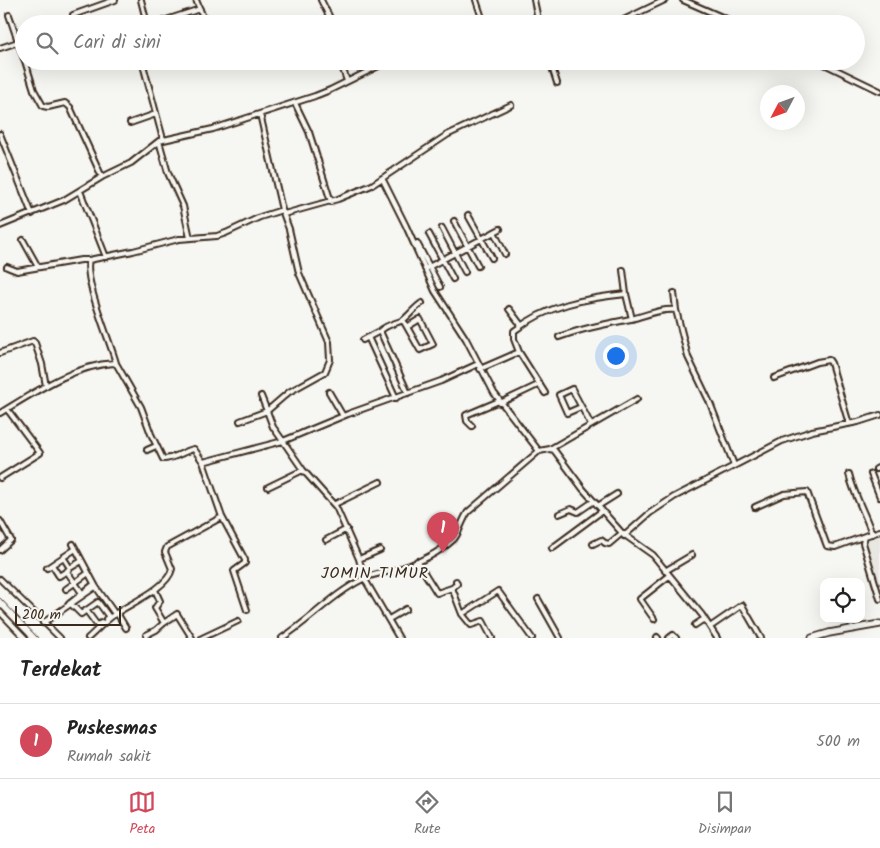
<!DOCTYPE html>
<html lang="id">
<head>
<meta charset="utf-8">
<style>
	:root { --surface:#fff; --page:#f6f6f6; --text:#222; --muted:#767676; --line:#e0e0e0; --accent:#d1495b }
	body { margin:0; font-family:Kalam,sans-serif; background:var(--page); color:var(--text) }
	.controls { position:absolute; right:15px; bottom:15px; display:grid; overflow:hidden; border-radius:10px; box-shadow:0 5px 20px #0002 }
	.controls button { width:45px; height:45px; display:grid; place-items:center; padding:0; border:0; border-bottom:1px solid var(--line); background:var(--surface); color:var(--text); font:25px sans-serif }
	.compass { position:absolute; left:760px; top:85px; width:45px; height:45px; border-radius:50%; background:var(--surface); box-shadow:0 5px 20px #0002; rotate:229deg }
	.scale { position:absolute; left:15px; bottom:12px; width:106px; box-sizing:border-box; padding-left:5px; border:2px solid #3b2a1e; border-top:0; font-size:14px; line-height:18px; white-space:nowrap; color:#3b2a1e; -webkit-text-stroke:4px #f6f6f2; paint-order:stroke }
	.you { position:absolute; left:615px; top:355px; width:18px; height:18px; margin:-12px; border:4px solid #fff; border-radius:50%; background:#1a73e8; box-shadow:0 0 0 8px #1a73e833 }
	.badge { display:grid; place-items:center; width:32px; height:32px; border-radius:50%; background:var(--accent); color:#fff; font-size:16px; font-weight:700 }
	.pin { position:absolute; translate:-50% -41px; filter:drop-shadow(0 1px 2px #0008) }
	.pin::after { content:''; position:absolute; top:26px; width:18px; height:15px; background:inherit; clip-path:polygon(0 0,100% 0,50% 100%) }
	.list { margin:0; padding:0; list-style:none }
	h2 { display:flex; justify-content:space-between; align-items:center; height:65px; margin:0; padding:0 20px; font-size:21px }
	h2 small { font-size:16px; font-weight:400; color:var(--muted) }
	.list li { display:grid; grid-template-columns:32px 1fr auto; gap:15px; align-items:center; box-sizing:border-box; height:75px; padding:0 20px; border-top:1px solid var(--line) }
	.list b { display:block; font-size:19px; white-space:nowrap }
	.list p { margin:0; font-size:16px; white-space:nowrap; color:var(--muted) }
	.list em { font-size:16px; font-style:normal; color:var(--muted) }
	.icon { flex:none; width:28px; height:28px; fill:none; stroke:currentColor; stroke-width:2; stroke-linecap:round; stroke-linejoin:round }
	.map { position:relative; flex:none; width:880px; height:638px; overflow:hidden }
	.search { position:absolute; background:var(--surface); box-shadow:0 5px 20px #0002; left:15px; right:15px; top:15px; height:55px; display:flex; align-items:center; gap:12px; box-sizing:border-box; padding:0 18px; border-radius:28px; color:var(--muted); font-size:19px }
	.sheet { height:140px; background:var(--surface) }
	nav { display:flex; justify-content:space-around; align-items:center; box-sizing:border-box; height:70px; border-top:1px solid var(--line); background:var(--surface); font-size:14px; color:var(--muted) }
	nav a { display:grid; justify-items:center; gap:2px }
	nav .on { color:var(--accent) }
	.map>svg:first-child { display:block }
	.built { fill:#e8e7e2 }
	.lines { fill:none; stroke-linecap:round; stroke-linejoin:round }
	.minor-casing { stroke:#3b2a1e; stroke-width:8 }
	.highway-casing { stroke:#3b2a1e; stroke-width:9 }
	.minor { stroke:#f6f6f2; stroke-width:4 }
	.highway { stroke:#f6f6f2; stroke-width:5.5 }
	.rail { stroke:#3b2a1e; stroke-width:1 }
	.labels { text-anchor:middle; stroke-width:4.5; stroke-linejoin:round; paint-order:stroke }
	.quarter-label { font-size:16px; letter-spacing:1px; fill:#3b2a1e; stroke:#f6f6f2 }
</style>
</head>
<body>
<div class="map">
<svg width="880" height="638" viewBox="0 0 880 638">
	<rect width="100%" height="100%" fill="#f6f6f2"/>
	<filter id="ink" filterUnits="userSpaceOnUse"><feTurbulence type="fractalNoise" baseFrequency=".02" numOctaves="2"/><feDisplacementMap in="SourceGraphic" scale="10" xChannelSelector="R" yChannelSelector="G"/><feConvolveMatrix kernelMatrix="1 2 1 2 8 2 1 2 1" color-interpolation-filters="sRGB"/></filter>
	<g filter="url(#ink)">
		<!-- built -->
		<path class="built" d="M880,535V591H879L865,539Z"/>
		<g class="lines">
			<!-- minor casing -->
			<g class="minor-casing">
				<path id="minor" d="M141,0L147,24
					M196,0L203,17
					M321,0L333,24
					M476,0L484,24
					M534,0L539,24
					M683,0L738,24
					M9,15L24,59
					M73,15L115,0
					M154,24L200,9
					M615,24L665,0
					M0,48L24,40
					M25,61L34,90L43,106L48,107L65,103L70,107L102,177
					M142,61L163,139
					M340,61L347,81
					M550,61L557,83
					M818,61L880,91
					M295,103L309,132L331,202
					M260,114L282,210L289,229L299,273L329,342L330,360L325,372L289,392L267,411L273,427L283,441L348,414L441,381L478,364
					M130,123L156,114
					M0,134L32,214
					M159,141L168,173L183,206L190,238
					M382,178L406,226L435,291L466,339L494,393L539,451L550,449L554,450L583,489L622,533L653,555L702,615L717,638
					M80,191L106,257
					M284,214L338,199L372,185L447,135L511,105
					M468,215L492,258
					M454,221L478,266
					M0,226L64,200L102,177L131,163L159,141L213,129L315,96L330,90L389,61
					M442,228L465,272
					M494,232L505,254
					M429,234L453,279
					M23,240L38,267
					M417,243L440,287
					M7,267L17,271L81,260H89
					M425,269L500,229
					M623,270L626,294L632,319
					M674,293L676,310L688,357L710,403L734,465
					M509,309L521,325
					M403,320L420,350L433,344L420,319L407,327
					M368,337L396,398
					M559,337C582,328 606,324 631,319C645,316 661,308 676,310
					M363,340L380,331
					M519,352L545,393
					M0,353L33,341L35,343L42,364L46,386
					M116,363C110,341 83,279 89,260L133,251L179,239L217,236L226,233L260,217L282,210
					M480,369L519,352L514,339V331C547,305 586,298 626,294
					M774,378L817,362L829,360L831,363L849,424
					M329,392L343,416
					M408,393L380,331C387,324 395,324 403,320C408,317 415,307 422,303
					M500,403L540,384
					M581,407L567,413L559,395L572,389L591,425
					M0,413C35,392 72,366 114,363L117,365L141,407L151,434L163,459C174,459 184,451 194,449L203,462L283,441L303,470L336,507L359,559L364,578L399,638
					M240,421L267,411L261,396
					M472,426L467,421L466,415L499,401
					M550,449L637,399
					M147,450L156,446
					M203,462L222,517L245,560V563L234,571L247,610
					M876,469L880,467
					M849,474C854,495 865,513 872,534
					M871,474L880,497
					M0,478L40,453L7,409
					M268,487L303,470
					M335,504L380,482
					M598,506L617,494
					M755,507L784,494L807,492L827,546L835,547L865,536
					M559,514L571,509L578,512L594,501
					M0,521L11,540L0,550
					M880,531L865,536L863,543L880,599
					M624,536L650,513L674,497L782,441L812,431L858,422L880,415
					M326,540L347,529
					M73,544L96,587L115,614
					M593,544L601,540L605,543L609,544L622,533
					M552,548L602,511
					M63,557L70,568L67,571L68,573L82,593
					M359,559L380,550
					M417,561L437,593L452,588L462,614L471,625L483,621L492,638
					M52,565L59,576L67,571
					M47,568L74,550
					M70,568L80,562
					M665,571L692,555
					M0,579L60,638
					M452,588L457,584L456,581
					M66,589L87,574
					M538,599L560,638
					M70,603L81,614L98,602L109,617L106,619
					M86,610L97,625L101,623
					M0,612L25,638
					M117,613L126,628
					M462,614L498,591L532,638
					M389,619L406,609
					M654,619L640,599L669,576
					M43,623L95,587L93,585L69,604
					M164,623L177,614L192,638
					M695,625L704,619
					M710,627L742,605L761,638
					M657,637L658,638
					M88,638C97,630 105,621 115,614C129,604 168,588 172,569L165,552L167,547L222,517
					M147,638L146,635L156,630L164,623L155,608L160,601L155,590
					M202,638L238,621
					M282,638C310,620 333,594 363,579C371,574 383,573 392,571C413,565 438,554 454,539C459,534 462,520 468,512L539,451
					M669,638L673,635L676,638"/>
			</g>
			<!-- highway casing -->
			<g class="highway-casing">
				<path id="highway" d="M812,638L829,633L880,624"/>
			</g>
			<!-- minor -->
			<use href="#minor" class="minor"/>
			<!-- highway -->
			<use href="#highway" class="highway"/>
			<!-- rail -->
			<path class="rail" d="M0,598L38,638"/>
		</g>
	</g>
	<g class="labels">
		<!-- quarter labels -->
		<g class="quarter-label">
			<text x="375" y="578">JOMIN TIMUR</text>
		</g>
	</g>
</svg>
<div class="controls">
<button><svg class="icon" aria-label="locate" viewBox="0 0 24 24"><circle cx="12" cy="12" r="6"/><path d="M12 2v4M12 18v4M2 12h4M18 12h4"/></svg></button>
</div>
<svg class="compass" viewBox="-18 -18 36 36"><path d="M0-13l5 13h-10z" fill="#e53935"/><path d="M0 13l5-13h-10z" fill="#767676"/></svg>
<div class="scale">200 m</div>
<div class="you"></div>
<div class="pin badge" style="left:443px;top:553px">1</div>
<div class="search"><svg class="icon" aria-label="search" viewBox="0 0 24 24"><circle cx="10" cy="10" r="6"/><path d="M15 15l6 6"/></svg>Cari di sini</div>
</div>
<section class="sheet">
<h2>Terdekat<small></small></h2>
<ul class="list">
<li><span class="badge">1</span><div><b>Puskesmas</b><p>Rumah sakit</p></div><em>500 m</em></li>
</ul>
</section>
<nav>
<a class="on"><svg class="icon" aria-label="map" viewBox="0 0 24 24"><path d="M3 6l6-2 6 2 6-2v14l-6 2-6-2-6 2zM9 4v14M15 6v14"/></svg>Peta</a>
<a><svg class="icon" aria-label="directions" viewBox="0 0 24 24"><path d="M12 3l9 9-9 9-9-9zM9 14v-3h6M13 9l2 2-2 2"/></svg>Rute</a>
<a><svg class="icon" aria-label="saved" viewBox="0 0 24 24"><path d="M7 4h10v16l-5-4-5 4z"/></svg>Disimpan</a>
</nav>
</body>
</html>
